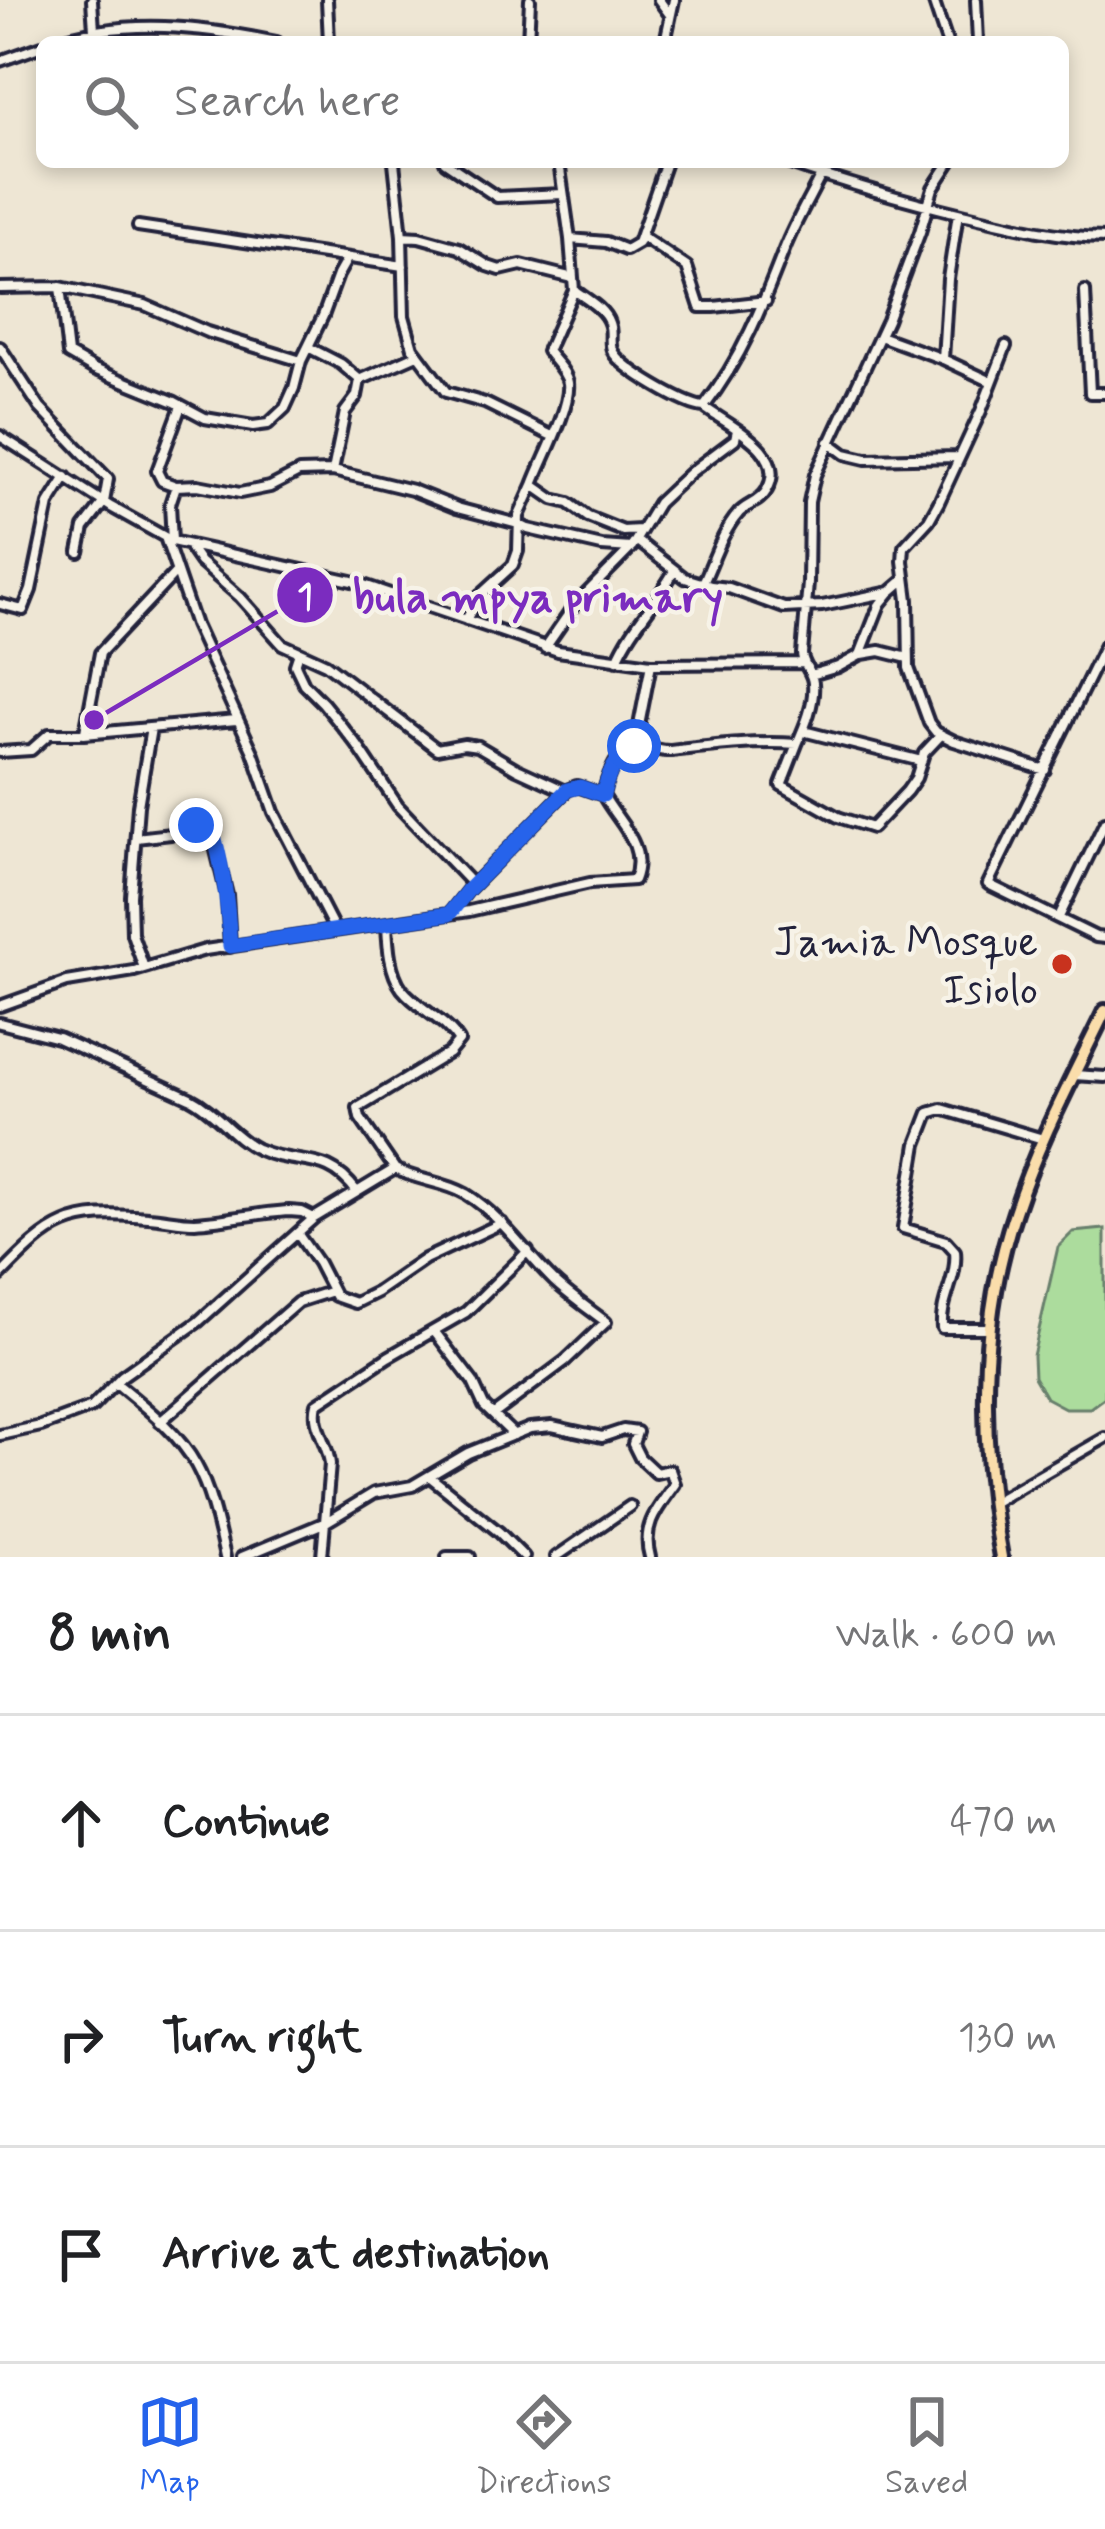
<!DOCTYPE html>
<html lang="en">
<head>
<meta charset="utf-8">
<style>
	:root { --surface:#fff; --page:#f6f6f6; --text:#202124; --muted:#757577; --line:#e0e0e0; --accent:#2563eb }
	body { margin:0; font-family:Mynerve,sans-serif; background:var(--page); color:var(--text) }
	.stop { position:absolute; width:36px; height:36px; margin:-27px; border:9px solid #2563eb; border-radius:50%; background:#fff }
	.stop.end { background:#2563eb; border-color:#fff; box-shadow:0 3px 12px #0008 }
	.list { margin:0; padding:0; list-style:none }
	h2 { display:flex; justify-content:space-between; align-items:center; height:156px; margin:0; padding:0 48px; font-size:51px }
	h2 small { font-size:39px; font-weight:400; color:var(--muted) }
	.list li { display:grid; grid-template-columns:78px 1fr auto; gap:36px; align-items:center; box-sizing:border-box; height:216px; padding:0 48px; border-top:3px solid var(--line) }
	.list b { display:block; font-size:45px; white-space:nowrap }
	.list em { font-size:39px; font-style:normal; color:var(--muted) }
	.icon { flex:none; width:66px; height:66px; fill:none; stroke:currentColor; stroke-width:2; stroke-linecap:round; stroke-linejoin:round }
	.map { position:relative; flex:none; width:1105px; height:1557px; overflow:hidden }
	.search { position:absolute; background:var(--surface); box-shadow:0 6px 18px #0003; left:36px; right:36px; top:36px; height:132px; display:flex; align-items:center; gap:30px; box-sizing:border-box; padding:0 42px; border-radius:18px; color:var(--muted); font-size:45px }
	.sheet { height:804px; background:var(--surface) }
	nav { display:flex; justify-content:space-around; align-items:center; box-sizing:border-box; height:168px; border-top:3px solid var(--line); background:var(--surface); font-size:33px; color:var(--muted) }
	nav a { display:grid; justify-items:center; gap:6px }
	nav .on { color:var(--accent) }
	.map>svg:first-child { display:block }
	.green { fill:#acdc9d; stroke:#677f6c; stroke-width:3 }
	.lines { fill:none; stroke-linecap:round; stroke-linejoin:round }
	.minor-casing { stroke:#22223b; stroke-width:16 }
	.highway-casing { stroke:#22223b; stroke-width:20 }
	.minor { stroke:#f7f3e8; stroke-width:8 }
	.highway { stroke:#faddab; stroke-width:10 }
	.route { stroke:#2563eb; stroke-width:15 }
	.poi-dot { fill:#c8321e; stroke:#f7f3e8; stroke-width:4.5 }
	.labels { text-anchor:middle; stroke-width:9; stroke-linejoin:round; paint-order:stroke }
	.poi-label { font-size:42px; fill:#22223b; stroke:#f7f3e8; text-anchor:end }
	.leader { fill:none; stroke:#7b2cbf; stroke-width:4.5 }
	.callout-dot { fill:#7b2cbf; stroke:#f7f3e8; stroke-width:4.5 }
	.mark-label { font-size:36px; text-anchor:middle; font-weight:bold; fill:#fff }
	.callout-label { font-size:45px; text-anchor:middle; font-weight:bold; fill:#7b2cbf; stroke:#f7f3e8; stroke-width:9; stroke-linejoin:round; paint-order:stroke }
</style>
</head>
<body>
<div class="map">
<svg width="1105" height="1557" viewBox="0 0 1105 1557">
	<rect width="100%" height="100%" fill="#eee6d4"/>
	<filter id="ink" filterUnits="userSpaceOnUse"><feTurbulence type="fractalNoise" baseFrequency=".00833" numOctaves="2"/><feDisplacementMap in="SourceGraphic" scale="24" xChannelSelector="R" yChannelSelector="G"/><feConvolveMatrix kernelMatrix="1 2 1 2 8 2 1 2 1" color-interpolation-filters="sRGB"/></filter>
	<g filter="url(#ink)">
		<!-- green -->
		<path class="green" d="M1105,1229V1397L1090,1408H1065L1046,1398L1034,1377L1033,1356L1058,1247L1073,1232Z"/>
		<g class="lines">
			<!-- minor casing -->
			<g class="minor-casing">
				<path id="minor" d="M92,0L94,30
					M327,0L329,42
					M659,0L670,15
					M933,0L947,42
					M976,0L978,42
					M53,42C126,17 203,27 277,42
					M528,42L530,0
					M665,42L674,0
					M0,61L42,46
					M394,162L402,236L404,316L413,348L446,392L485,403L552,436
					M445,162L497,197L563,194
					M784,162C844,183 904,200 966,215C1012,226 1057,237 1105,238
					M138,226L403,266
					M402,236L419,237L459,248L488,266L500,270L521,265L573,278
					M642,237L687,267L700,307H714L766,301
					M570,239L606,242L626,250L638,243L666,162
					M60,287L68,354L94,369L175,402L205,418L253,426L268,424L285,408L294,388L301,361L323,316L338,275L347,259
					M0,288L60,287L145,305L207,332L301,361
					M574,290C586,299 604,308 609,323C613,333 608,343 613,352C622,369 686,406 704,407C742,358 762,307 784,250C794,224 809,199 821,175
					M1085,291L1090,393H1105
					M880,336L943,359L992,382
					M1006,346L981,411L939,502L929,520L904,547L903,561L908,600L909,668L929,723L936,732L954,741L1045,770
					M0,347L40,408L108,479L104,502L84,528L79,552
					M308,347L341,364L360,380L357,396L345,412L333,471
					M943,359L948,279L958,213
					M360,380L417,355
					M181,406L157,471L162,481L176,486L198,485L240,493L270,487L299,472L333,471L412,490L457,508L518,524L528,529L602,546L631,548
					M0,436L111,507L172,541L352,581L558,651L651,664L803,663
					M829,442L845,454L866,459L958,457
					M533,485C542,460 571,408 568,383C566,371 554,361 547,351L574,290L570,239L559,162
					M166,540L195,625L253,752L274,812L335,930
					M636,540L685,578L711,586L729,588L784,608L822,606L890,592L904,580
					M172,541L170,504L176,486
					M191,549L200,562L240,597L282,644L326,664L437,749L464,744L478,746L517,769L565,791
					M703,583C713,562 722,532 738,514C746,504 760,503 767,490C789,451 727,425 704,407
					M0,604L23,610L31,590L49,504L66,477
					M466,620L479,596L513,565L518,551L519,516L533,485L553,499L569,503L588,517L623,531L640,530
					M1105,645L988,884L1096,937L1105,938
					M545,648L574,606L631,548L658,503L691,472L735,439L737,430
					M299,653L295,665L304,684L323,703L357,745L398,806L473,885
					M862,654L880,651L908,658
					M617,660C631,627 657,602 674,571
					M811,675L838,667L860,655L880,604L889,593
					M803,731L921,761
					M84,734L236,720
					M797,744L781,785L838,817L872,828L907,791L916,778L924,753L941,735
					M635,746L651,664
					M0,752L31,750L49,734H81L85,732L100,653L176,572
					M136,838L171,834L202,824L210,826L227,895L230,947
					M450,913L468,890L567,790L577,786L603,795
					M1059,917L1105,822
					M387,924C388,945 389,971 402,989C418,1009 445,1019 459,1041L449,1053L358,1108L360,1118L395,1169
					M144,968L132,934L131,896L138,806L151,728
					M0,1006L67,982L134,971L205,950L469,911L590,883L634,880C648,845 618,823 603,795C606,781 616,751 632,747C643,744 658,752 671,751C712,746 755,741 797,744C805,726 815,703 813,683C812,671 803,666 802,654L808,583L809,502L815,475L887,320L920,232L933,188L950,162
					M0,1023L58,1038L190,1098C216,1111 232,1137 257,1149C299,1168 326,1150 357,1192
					M1074,1075L1105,1077
					M297,1233L318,1263L335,1296L355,1303L377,1292L425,1259L502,1223
					M0,1276C53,1221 70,1210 148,1217C164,1218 180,1222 195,1222C227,1220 258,1213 289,1211L302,1212L314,1218
					M989,1328H942C940,1300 958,1278 955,1251L946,1241L903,1228L917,1144L929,1113L942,1109L1043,1139
					M434,1331L473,1382L484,1406L514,1435
					M116,1383C144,1406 179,1433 196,1465C211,1492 218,1527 225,1557
					M160,1422L298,1302L332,1291
					M0,1435L41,1426L92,1407L122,1376L198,1322L314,1218L395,1169C418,1181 443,1181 466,1194C503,1217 524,1252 554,1281C570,1296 589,1309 606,1322L565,1361L494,1414
					M429,1476L499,1532L524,1557
					M994,1502L1105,1438
					M242,1557L326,1522L374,1493L412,1486L468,1453L530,1428L552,1426L602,1437L623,1430L637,1432L633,1444L640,1458L656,1473L670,1470L675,1484C658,1508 641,1526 650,1557
					M322,1557L330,1464C328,1443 311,1425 317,1404L388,1357L466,1312L528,1251
					M447,1557H470
					M556,1557L630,1506"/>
			</g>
			<!-- highway casing -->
			<g class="highway-casing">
				<path id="highway" d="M1001,1557C980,1442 977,1324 1015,1212C1038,1142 1073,1077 1105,1011"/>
			</g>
			<!-- minor -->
			<use href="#minor" class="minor"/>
			<!-- highway -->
			<use href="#highway" class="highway"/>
		</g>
	</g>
	<g class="lines" filter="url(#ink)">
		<!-- route -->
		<path class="route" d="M196,825L211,826C224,865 228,906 230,946L449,914L468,890L567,790L580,787L603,795C607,776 617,755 634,746"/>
	</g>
	<!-- markers -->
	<circle class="poi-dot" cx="1062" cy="964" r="12"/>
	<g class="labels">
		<!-- poi labels -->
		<g class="poi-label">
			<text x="1038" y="955">Jamia Mosque<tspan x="1038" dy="48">Isiolo</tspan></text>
		</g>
	</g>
	<!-- callouts -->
	<path class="leader" d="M94 720L305 595"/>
	<g class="callout-dot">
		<circle cx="94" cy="720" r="12"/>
		<circle cx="305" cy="595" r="30"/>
	</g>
	<g class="mark-label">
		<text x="305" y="608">1</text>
	</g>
	<g class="callout-label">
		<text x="538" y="611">bula mpya primary</text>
	</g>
</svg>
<div class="stop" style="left:634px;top:746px"></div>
<div class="stop end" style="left:196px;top:825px"></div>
<div class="search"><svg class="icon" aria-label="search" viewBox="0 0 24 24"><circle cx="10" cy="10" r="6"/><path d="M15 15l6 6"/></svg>Search here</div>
</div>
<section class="sheet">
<h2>8 min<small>Walk · 600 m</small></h2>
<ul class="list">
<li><svg class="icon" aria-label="ahead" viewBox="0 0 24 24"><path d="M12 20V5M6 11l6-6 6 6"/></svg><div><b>Continue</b></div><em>470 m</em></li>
<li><svg class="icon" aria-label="right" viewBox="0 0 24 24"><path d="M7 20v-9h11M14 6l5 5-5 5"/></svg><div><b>Turn right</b></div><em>130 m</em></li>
<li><svg class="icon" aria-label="arrive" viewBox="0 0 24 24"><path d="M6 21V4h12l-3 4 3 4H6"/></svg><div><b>Arrive at destination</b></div></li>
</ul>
</section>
<nav>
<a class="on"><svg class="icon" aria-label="map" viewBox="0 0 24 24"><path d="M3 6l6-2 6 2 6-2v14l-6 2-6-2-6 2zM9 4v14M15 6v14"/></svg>Map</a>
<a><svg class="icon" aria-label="directions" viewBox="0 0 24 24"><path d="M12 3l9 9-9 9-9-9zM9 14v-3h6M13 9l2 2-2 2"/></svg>Directions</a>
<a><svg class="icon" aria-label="saved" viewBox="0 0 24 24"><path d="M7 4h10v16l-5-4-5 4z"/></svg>Saved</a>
</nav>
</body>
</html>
